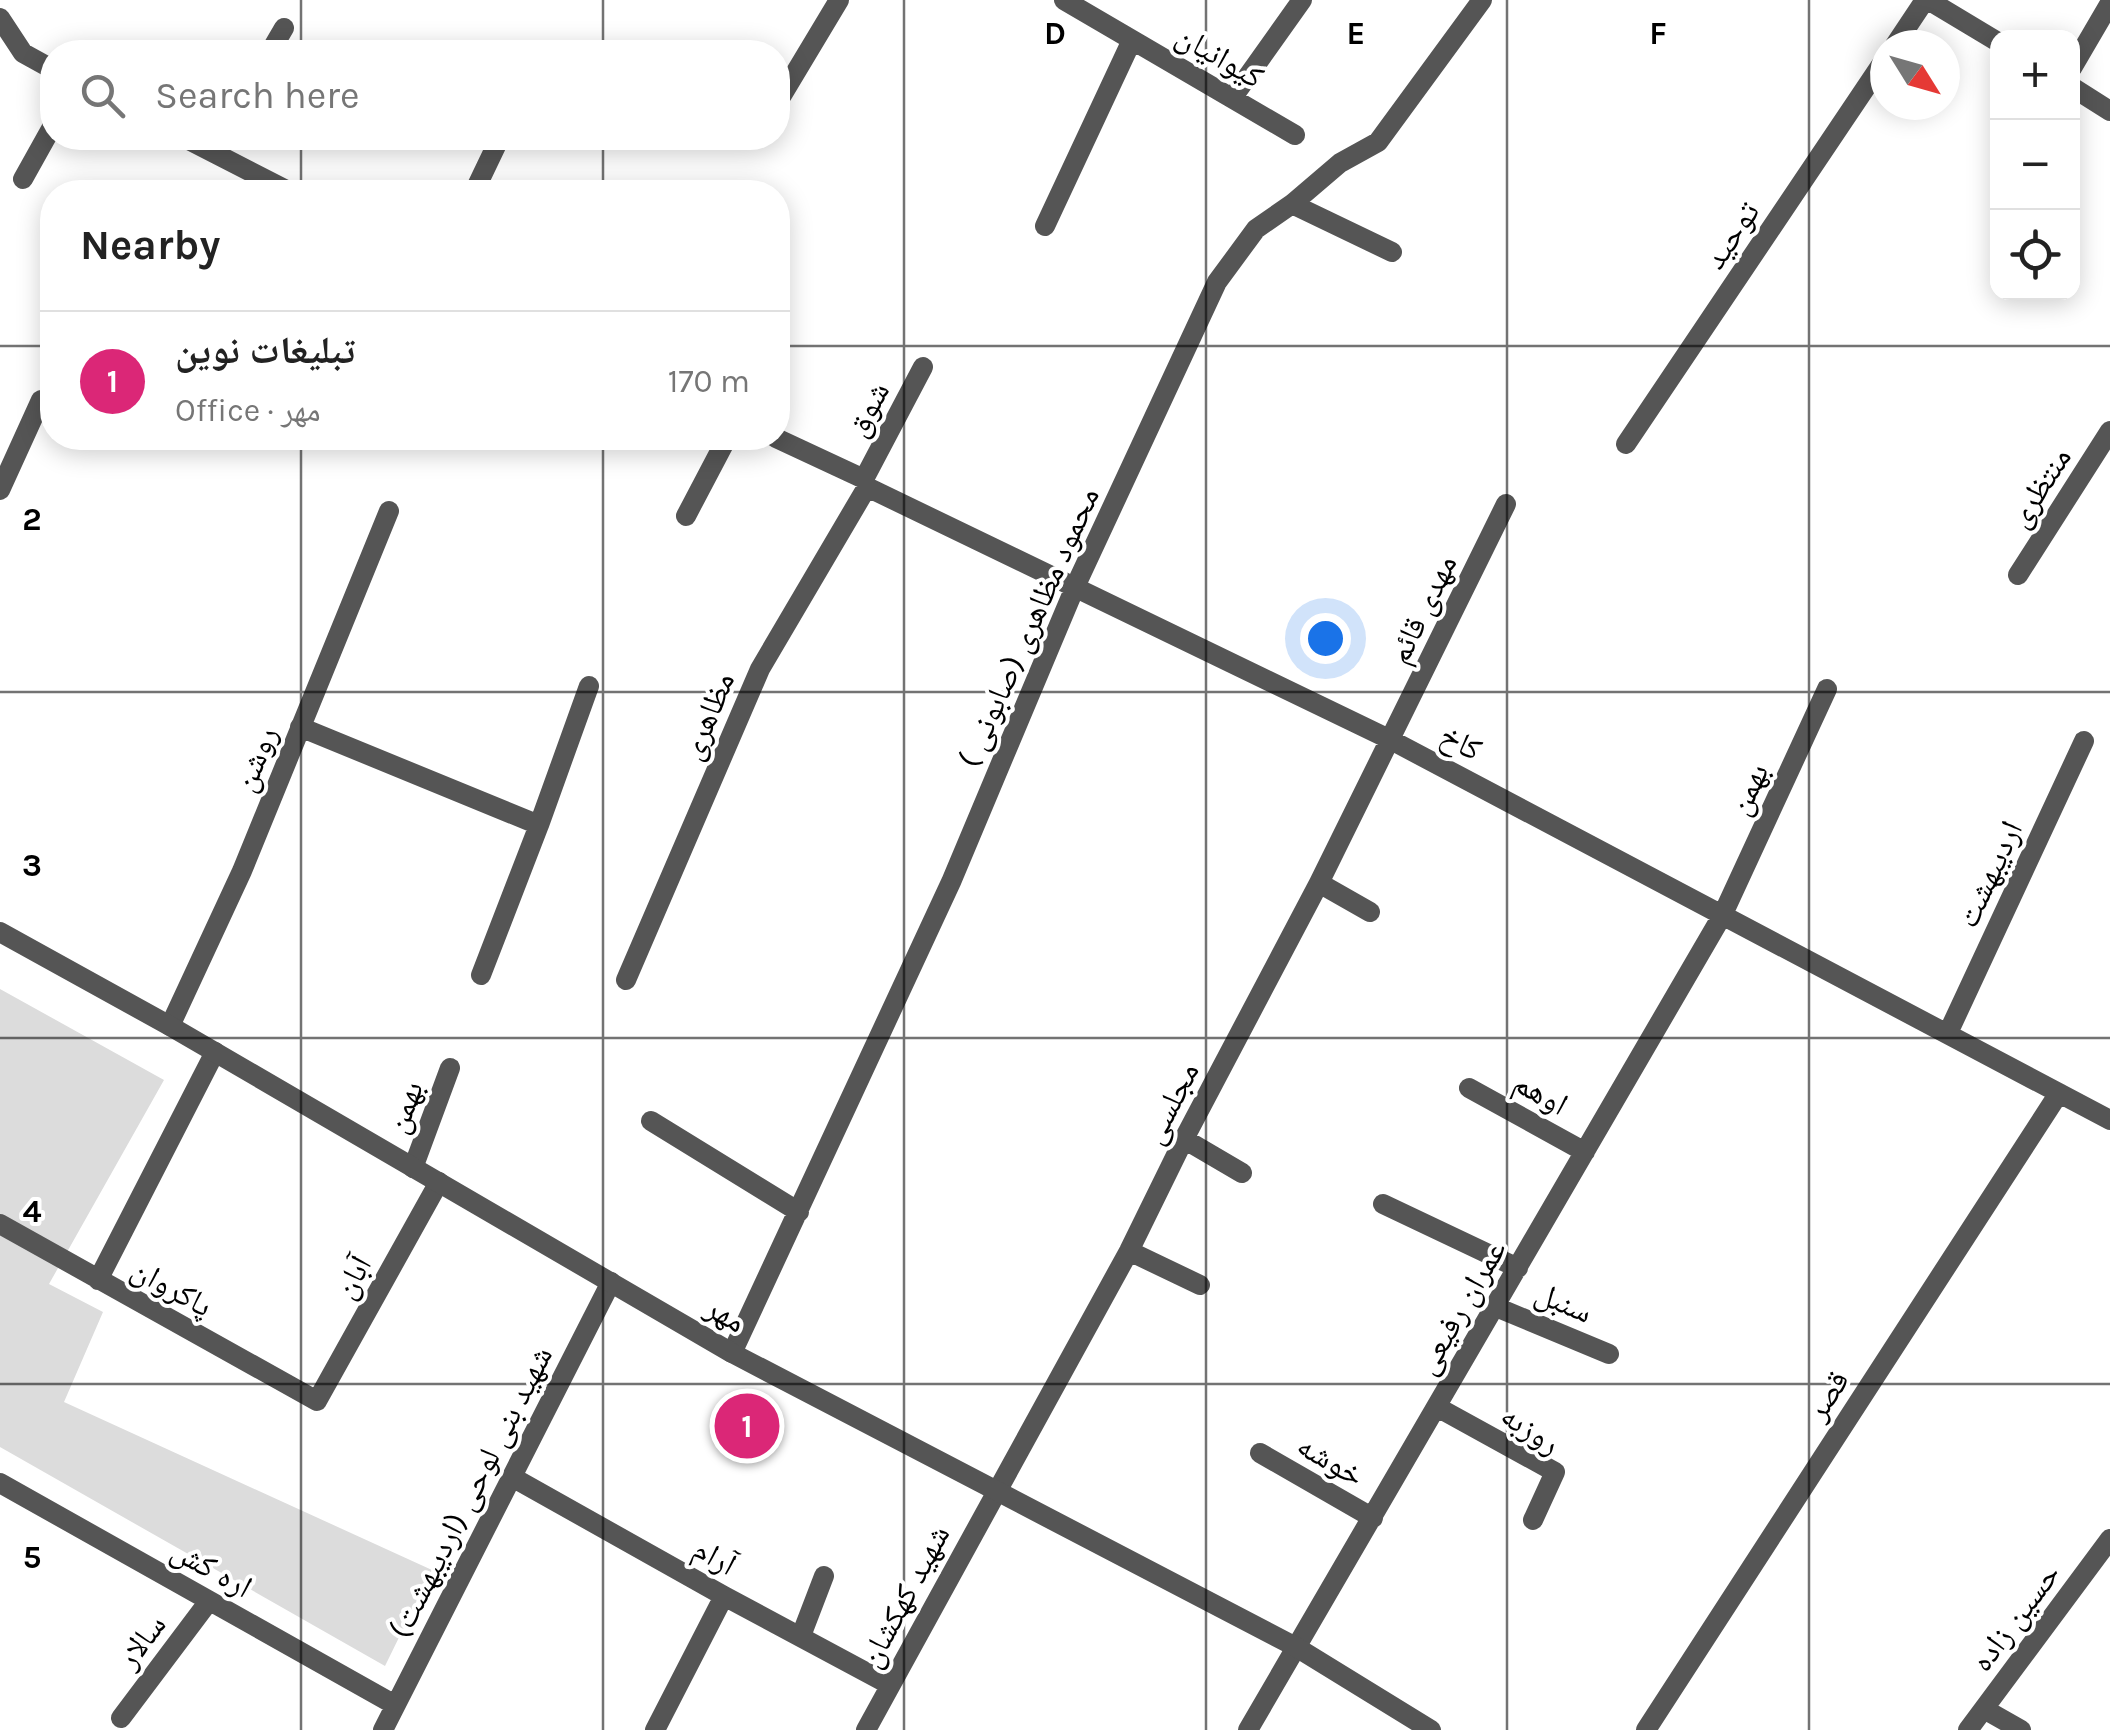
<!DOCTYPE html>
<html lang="en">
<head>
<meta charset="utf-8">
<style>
	:root { --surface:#fff; --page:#f6f6f6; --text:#222; --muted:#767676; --line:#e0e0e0; --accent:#db2777 }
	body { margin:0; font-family:Karla,"Noto Naskh Arabic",sans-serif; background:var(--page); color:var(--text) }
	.controls { position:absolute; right:30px; top:30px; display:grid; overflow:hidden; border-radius:20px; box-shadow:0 5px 25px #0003 }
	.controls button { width:90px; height:90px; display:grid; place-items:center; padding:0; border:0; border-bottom:2px solid var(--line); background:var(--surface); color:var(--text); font:50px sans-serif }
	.compass { position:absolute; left:1870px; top:30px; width:90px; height:90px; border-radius:50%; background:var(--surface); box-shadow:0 5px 25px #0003; rotate:127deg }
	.you { position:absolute; left:1325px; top:638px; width:35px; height:35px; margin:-25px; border:8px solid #fff; border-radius:50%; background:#1a73e8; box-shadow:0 0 0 15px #1a73e833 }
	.badge { display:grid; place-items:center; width:65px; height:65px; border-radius:50%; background:var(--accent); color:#fff; font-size:32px; font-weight:700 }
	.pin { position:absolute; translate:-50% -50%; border:5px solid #fff; box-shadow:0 2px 10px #0006 }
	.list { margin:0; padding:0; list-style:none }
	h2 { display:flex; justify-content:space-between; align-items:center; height:130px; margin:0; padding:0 40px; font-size:42px }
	h2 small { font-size:32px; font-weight:400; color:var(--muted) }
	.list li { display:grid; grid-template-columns:65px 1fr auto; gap:30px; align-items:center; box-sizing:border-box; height:140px; padding:0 40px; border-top:2px solid var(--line) }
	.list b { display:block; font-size:38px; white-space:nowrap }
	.list p { margin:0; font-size:32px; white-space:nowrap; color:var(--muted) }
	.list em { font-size:32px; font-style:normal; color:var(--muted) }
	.icon { flex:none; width:55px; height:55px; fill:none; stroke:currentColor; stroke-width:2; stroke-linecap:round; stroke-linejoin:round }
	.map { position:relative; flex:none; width:2110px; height:1730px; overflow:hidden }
	.search { position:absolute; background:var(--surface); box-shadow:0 5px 25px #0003; left:40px; top:40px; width:750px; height:110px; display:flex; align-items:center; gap:25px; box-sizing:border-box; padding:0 35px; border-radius:40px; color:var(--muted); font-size:38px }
	.panel { position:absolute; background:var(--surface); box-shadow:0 5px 25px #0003; left:40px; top:180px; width:750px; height:270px; border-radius:40px }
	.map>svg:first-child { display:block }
	.green { fill:#dcdcdc }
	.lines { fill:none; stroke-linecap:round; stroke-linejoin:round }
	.minor { stroke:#555; stroke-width:20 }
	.tertiary { stroke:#555; stroke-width:20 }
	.grid { fill:none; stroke:#000; stroke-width:2.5; stroke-opacity:0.55 }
	.labels { text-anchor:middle; stroke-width:8; stroke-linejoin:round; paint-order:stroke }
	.street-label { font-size:32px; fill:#000; stroke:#fff }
	.grid-label { font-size:32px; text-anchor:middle; font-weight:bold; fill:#000; stroke:#fff; stroke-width:8; stroke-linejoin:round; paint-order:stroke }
</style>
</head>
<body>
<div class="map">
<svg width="2110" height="1730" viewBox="0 0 2110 1730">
	<rect width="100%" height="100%" fill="#fff"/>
	<!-- green -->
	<path class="green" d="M0,989L164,1080L49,1284L103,1312L64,1402L432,1570L385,1666L0,1447Z"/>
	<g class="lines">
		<!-- minor -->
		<path class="minor" d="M1064,0L1295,135
			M1928,0L1998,42
			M0,18L23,53L52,69
			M1895,45L1925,0
			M270,52L284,28
			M2072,68L2110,3
			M2072,87L2110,111
			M782,95L839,0
			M1233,97L1302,0
			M185,138L290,192
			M23,179L52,127
			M474,192L496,146
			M1292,204L1392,252
			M1045,226L1132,40
			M776,438L864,479L867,487L1391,740L2110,1120
			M1626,444L1885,59
			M864,479L923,367
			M0,490L41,400
			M686,516L727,438
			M2018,575L2110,431
			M300,727L539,825
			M1319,883L1370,912
			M481,975L539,825L589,686
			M626,980L760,669L867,487
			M170,1026L242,871L389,511
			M1948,1033L2084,741
			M1469,1088L1585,1152
			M651,1121L799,1212
			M1184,1139L1242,1173
			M413,1168L450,1068
			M1383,1204L1518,1268
			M0,1224L317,1401L439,1182
			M1129,1251L1200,1285
			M98,1280L215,1052
			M1496,1307L1609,1354
			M732,1353L951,882L1075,587L1217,282L1256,229L1292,204L1340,163L1378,142L1482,0
			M1437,1407L1555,1472L1533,1520
			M1260,1453L1373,1518
			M512,1477L724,1596L890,1685
			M0,1483L395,1705
			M801,1636L824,1576
			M1984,1709L2021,1730
			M121,1718L209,1601
			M383,1730L611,1282
			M655,1730L724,1596
			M866,1730L1129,1251L1184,1139L1319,883L1506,504
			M1248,1730L1723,914L1827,689
			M1646,1730L2059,1093
			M1968,1730L2110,1539"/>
		<!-- tertiary -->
		<path class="tertiary" d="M0,932L170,1026L732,1353L1296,1647L1431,1730"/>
	</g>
	<!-- grid -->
	<path class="grid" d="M301,0V52M603,0V52M904,0V1730M1206,0V1730M1507,0V1730M1809,0V1730M301,138V192M603,138V192M0,346H52M778,346H2110M301,438V1730M603,438V1730M0,692H2110M0,1038H2110M0,1384H2110"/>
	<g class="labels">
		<!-- street labels -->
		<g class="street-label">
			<text transform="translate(1220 56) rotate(30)" y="11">کیوانیان</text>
			<text transform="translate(1731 235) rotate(-56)" y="11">توحید</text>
			<text transform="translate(867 409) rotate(-62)" y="11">شوق</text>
			<text transform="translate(2039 487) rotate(-57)" y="11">منتظری</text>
			<text transform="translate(1422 609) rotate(-64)" y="11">مهدی قائم</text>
			<text transform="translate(1028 627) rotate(-66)" y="11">محمود مظاهری (صابونی )</text>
			<text transform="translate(707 716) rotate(-67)" y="11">مظاهری</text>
			<text transform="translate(1461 742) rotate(27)" y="11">کاخ</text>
			<text transform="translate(255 759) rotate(-68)" y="11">روشن</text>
			<text transform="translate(1748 789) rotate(-65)" y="11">بهمن</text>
			<text transform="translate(1989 874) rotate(-65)" y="11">اردیبهشت</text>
			<text transform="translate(1541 1093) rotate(29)" y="11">اوهم</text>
			<text transform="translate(1170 1103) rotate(-63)" y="11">مجلسی</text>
			<text transform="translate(404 1107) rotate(-70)" y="11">بهمن</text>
			<text transform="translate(352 1277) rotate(-61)" y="11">آبان</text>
			<text transform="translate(172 1287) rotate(29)" y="11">پاکروان</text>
			<text transform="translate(1564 1302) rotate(23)" y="11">سنبل</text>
			<text transform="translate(1460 1307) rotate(-60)" y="11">عمران رفیعی</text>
			<text transform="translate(726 1314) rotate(30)" y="11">مهر</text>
			<text transform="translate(1827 1395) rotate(-57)" y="11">قصر</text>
			<text transform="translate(1531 1429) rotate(33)" y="11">روزبه</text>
			<text transform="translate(1331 1460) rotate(30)" y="11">خوشه</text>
			<text transform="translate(470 1492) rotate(-63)" y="11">شهید بنی لوحی (اردیبهشت)</text>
			<text transform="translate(715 1556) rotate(29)" y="11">آرام</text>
			<text transform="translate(212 1568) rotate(29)" y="11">اره کش</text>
			<text transform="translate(904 1596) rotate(-62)" y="11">شهید کهکشان</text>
			<text transform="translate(2015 1617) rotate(-53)" y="11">حسین زاده</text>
			<text transform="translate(141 1641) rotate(-53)" y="11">سالار</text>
		</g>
	</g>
	<g class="grid-label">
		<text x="1055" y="44">D</text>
		<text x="1356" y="44">E</text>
		<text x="1658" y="44">F</text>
		<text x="32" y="530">2</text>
		<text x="32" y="876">3</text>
		<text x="32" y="1222">4</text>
		<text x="32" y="1568">5</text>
	</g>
</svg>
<div class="controls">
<button>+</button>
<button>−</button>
<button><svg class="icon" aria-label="locate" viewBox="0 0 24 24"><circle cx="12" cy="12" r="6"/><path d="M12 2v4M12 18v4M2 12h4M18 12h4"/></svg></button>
</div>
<svg class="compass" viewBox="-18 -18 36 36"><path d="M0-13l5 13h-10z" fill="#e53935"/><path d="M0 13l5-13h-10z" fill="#767676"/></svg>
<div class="you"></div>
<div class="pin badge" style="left:747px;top:1426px">1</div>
<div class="search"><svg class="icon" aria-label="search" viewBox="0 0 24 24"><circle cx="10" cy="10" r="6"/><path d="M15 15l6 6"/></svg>Search here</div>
<section class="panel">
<h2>Nearby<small></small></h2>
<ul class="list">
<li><span class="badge">1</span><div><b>تبلیغات نوین</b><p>Office · مهر</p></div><em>170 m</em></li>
</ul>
</section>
</div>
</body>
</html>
